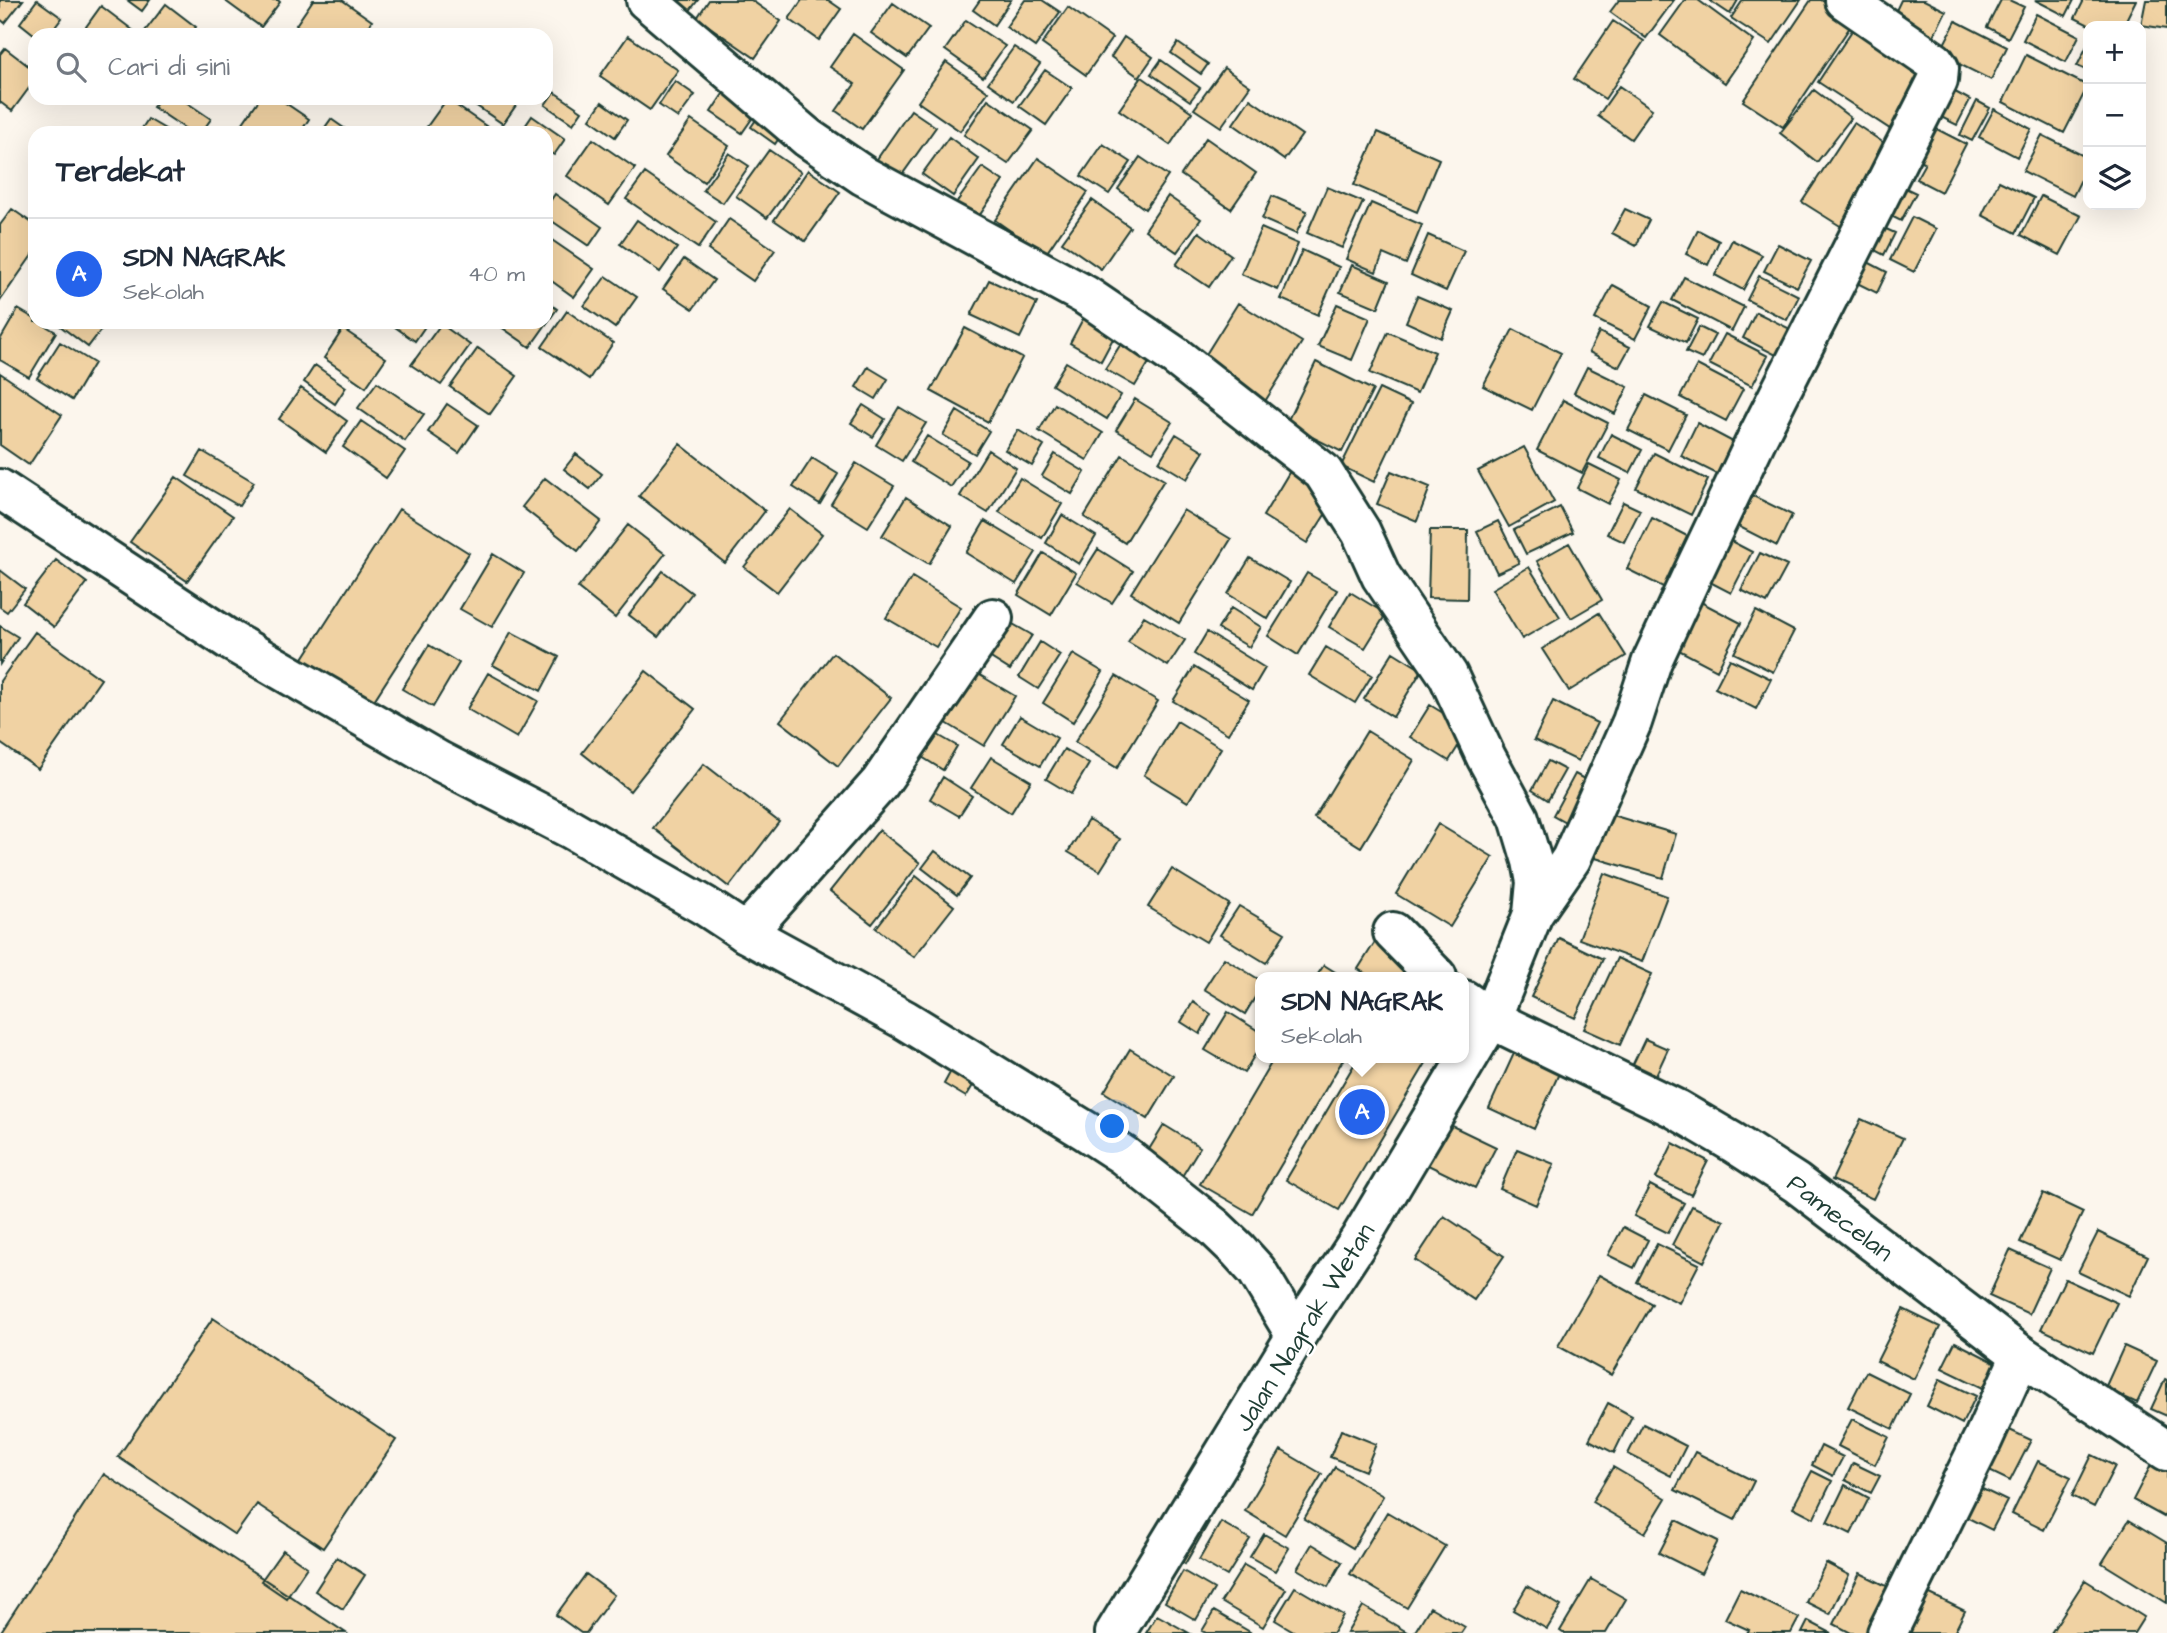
<!DOCTYPE html>
<html lang="id">
<head>
<meta charset="utf-8">
<style>
	:root { --surface:#fff; --page:#f2f2f3; --text:#1f2937; --muted:#747a83; --line:#e0e1e3; --accent:#2563eb }
	body { margin:0; font-family:"Architects Daughter",sans-serif; background:var(--page); color:var(--text) }
	.controls { position:absolute; right:21px; top:21px; display:grid; overflow:hidden; border-radius:14px; box-shadow:0 7px 28px #0002 }
	.controls button { width:63px; height:63px; display:grid; place-items:center; padding:0; border:0; border-bottom:2px solid var(--line); background:var(--surface); color:var(--text); font:35px sans-serif }
	.you { position:absolute; left:1113px; top:1127px; width:24px; height:24px; margin:-18px; border:5px solid #fff; border-radius:50%; background:#1a73e8; box-shadow:0 0 0 10px #1a73e833 }
	.badge { display:grid; place-items:center; width:46px; height:46px; border-radius:50%; background:var(--accent); color:#fff; font-size:23px; font-weight:700 }
	.pin { position:absolute; translate:-50% -50%; border:4px solid #fff; box-shadow:0 2px 7px #0006 }
	.popup { position:absolute; left:1255px; top:972px; width:214px; height:91px; box-sizing:border-box; display:grid; place-content:center; border-radius:14px; background:var(--surface); filter:drop-shadow(0 2px 5px #0005); font-size:23px; white-space:nowrap; color:var(--muted) }
	.popup b { font-size:26px; color:var(--text) }
	.popup::after { content:''; position:absolute; left:50%; top:100%; margin-left:-14px; border:14px solid transparent; border-top-color:var(--surface) }
	.list { margin:0; padding:0; list-style:none }
	h2 { display:flex; justify-content:space-between; align-items:center; height:91px; margin:0; padding:0 28px; font-size:30px }
	h2 small { font-size:23px; font-weight:400; color:var(--muted) }
	.list li { display:grid; grid-template-columns:46px 1fr auto; gap:21px; align-items:center; box-sizing:border-box; height:112px; padding:0 28px; border-top:2px solid var(--line) }
	.list b { display:block; font-size:26px; white-space:nowrap }
	.list p { margin:0; font-size:23px; white-space:nowrap; color:var(--muted) }
	.list em { font-size:23px; font-style:normal; color:var(--muted) }
	.icon { flex:none; width:38px; height:38px; fill:none; stroke:currentColor; stroke-width:2; stroke-linecap:round; stroke-linejoin:round }
	.map { position:relative; flex:none; width:2167px; height:1633px; overflow:hidden }
	.search { position:absolute; background:var(--surface); box-shadow:0 7px 28px #0002; left:28px; top:28px; width:525px; height:77px; display:flex; align-items:center; gap:18px; box-sizing:border-box; padding:0 24px; border-radius:21px; color:var(--muted); font-size:26px }
	.panel { position:absolute; background:var(--surface); box-shadow:0 7px 28px #0002; left:28px; top:126px; width:525px; height:203px; border-radius:21px }
	.map>svg:first-child { display:block }
	.building { fill:#f0d2a3; stroke:#1f3d34; stroke-width:2 }
	.lines { fill:none; stroke-linecap:round; stroke-linejoin:round }
	.minor-casing { stroke:#1f3d34; stroke-width:44 }
	.minor { stroke:#fff; stroke-width:38 }
	.labels { text-anchor:middle; stroke-width:5; stroke-linejoin:round; paint-order:stroke }
	.street-label { font-size:26px; fill:#1f3d34; stroke:#fff }
</style>
</head>
<body>
<div class="map">
<svg width="2167" height="1633" viewBox="0 0 2167 1633">
	<rect width="100%" height="100%" fill="#fcf6ed"/>
	<filter id="ink" filterUnits="userSpaceOnUse"><feTurbulence type="fractalNoise" baseFrequency=".0143" numOctaves="2"/><feDisplacementMap in="SourceGraphic" scale="14" xChannelSelector="R" yChannelSelector="G"/><feConvolveMatrix kernelMatrix="1 2 1 2 8 2 1 2 1" color-interpolation-filters="sRGB"/></filter>
	<g filter="url(#ink)">
		<!-- building -->
		<path class="building" d="M0,0H23L5,23L0,19Z
			M37,0L62,18L49,35H35L20,23Z
			M127,0H150L142,11Z
			M224,0H278L280,2L261,27Z
			M313,0H342L372,21L363,35H311L296,25Z
			M671,0H698L688,13Z
			M709,0H751L781,21L755,58L697,18Z
			M802,0H828L841,9L819,40L789,19Z
			M980,0H1011L994,25L973,10Z
			M1025,0H1042L1060,12L1035,47L1006,27Z
			M1619,0H1674L1646,38L1610,12Z
			M1685,0H1698L1754,41L1725,83L1660,35Z
			M1709,0H1738L1730,14Z
			M1743,0H1801L1771,44L1731,18Z
			M1811,0H1821L1854,21L1783,127L1743,101Z
			M1901,0H1924L1946,11L1930,44L1890,23Z
			M2001,0H2009L2024,7L2008,38L1987,27Z
			M2035,0H2074L2066,16Z
			M2084,0H2136L2123,26H2091L2075,18Z
			M2146,0H2167V29L2141,25Z
			M893,3L929,28L907,58L871,33Z
			M166,4L196,27L190,35H142Z
			M101,6L138,34L137,35H89L83,31Z
			M1068,7L1112,38L1086,75L1042,44Z
			M2036,14L2079,36L2066,62L2023,40Z
			M966,20L1005,46L983,77L945,50Z
			M1859,20L1934,69L1893,131L1818,82Z
			M1613,21L1644,41L1605,99L1574,79Z
			M1956,21L2007,47L1991,80L1939,54Z
			M853,34L904,70L862,129L836,111L855,84L830,67Z
			M628,36L678,70L650,110L600,76Z
			M1124,37L1153,57L1139,77L1111,57Z
			M1178,43L1208,64L1201,74L1171,53Z
			M2088,44V71L2077,66Z
			M1014,47L1040,64L1014,101L988,83Z
			M5,48L35,71V80L12,111L0,102V54Z
			M2026,55L2088,86L2064,133L2003,102Z
			M1161,60L1200,88L1190,101L1151,74Z
			M946,62L988,92L960,131L918,102Z
			M1224,68L1250,86L1221,127L1194,109Z
			M1045,70L1072,88L1046,125L1019,106Z
			M1142,77L1192,112L1170,145L1119,110Z
			M675,81L695,95L678,118L659,105Z
			M1619,86L1652,109L1631,139L1598,116Z
			M1944,86L1970,100L1957,125L1931,112Z
			M727,88L758,110L742,133L711,112Z
			M1814,90L1851,118L1817,162L1780,133Z
			M554,92L582,111L573,124L545,105Z
			M160,98H180L211,119L201,133H192L153,107Z
			M260,98H278L309,119L300,133H236Z
			M465,98H514L519,101L503,124Z
			M447,99L496,133H433L426,128Z
			M988,99L1033,130L1008,164L964,135Z
			M1250,99L1302,135L1284,160L1233,124Z
			M1977,101L1990,108L1972,141L1960,135Z
			M602,102L627,120L615,137L590,119Z
			M1994,109L2031,129L2017,157L1979,137Z
			M911,110L936,127L899,179L875,162Z
			M760,114L784,131L775,144L751,127Z
			M532,116L565,139L554,155L546,150V133L521,132Z
			M148,119L172,133H139Z
			M331,119L351,133H321Z
			M691,120L729,146L704,182L666,156Z
			M1854,123L1896,151L1845,229L1802,202Z
			M1925,123L1966,144L1941,192L1916,179L1925,163L1908,154Z
			M1378,132L1439,159L1417,212L1354,185Z
			M2042,135L2088,158V165L2073,196L2023,171Z
			M949,137L979,159L953,196L922,174Z
			M1206,138L1256,173L1231,209L1181,175Z
			M593,139L635,168L609,205L567,176Z
			M1103,144L1131,162L1109,194L1081,176Z
			M769,150L801,172L767,218L736,196Z
			M729,153L749,166L723,203L703,190Z
			M1140,157L1168,176L1145,209L1118,189Z
			M1038,158L1088,192L1045,255L995,220Z
			M982,167L1003,181L977,219L956,203Z
			M808,170L840,192L805,241L774,220Z
			M645,173L716,222L698,248L626,199Z
			M1999,181L2034,198L2016,233L1982,215Z
			M1895,183L1916,193L1901,221L1881,211Z
			M1327,187L1363,202L1342,248L1307,233Z
			M555,194L602,227L589,246L546,217V207Z
			M1168,196L1201,219L1177,252L1145,230Z
			M1272,196L1307,211L1296,234L1262,219Z
			M2041,196L2081,216L2060,255L2021,235Z
			M1092,200L1130,227L1101,269L1062,242Z
			M1371,203L1422,225L1406,264L1383,254L1376,272L1346,259Z
			M12,209L35,225V251L0,301V225Z
			M1625,209L1649,220L1636,246L1612,233Z
			M1912,217L1936,229L1914,272L1890,260Z
			M729,219L775,250L753,281L708,250Z
			M637,220L677,248L660,272L620,244Z
			M1875,224L1895,233L1884,255L1865,245Z
			M1261,228L1298,244L1278,290L1241,274Z
			M1698,230L1719,241L1708,265L1686,254Z
			M1199,232L1231,255L1209,287L1176,265Z
			M1428,235L1464,251L1446,291L1411,275Z
			M546,236L594,269L574,297L546,277Z
			M1732,240L1762,255L1743,290L1715,275Z
			M1778,244L1811,261L1797,287L1764,271Z
			M1302,250L1339,267L1318,315L1281,299Z
			M684,259L714,280L693,309L663,289Z
			M1862,259L1887,272L1877,293L1851,280Z
			M1352,265L1389,281L1378,308L1340,292Z
			M606,276L637,297L615,328L584,306Z
			M1759,276L1799,296L1787,320L1747,300Z
			M1684,277L1744,307L1732,331L1672,300Z
			M989,280L1037,303L1020,338L971,315Z
			M1613,285L1652,306L1635,339L1595,319Z
			M1417,296L1453,311L1441,338L1406,322Z
			M546,301L557,309L530,347L494,322H546Z
			M1663,302L1698,319L1686,343L1650,326Z
			M1238,303L1302,342L1264,403L1200,364Z
			M1337,304L1370,318L1352,360L1318,346Z
			M18,309L35,319V322H39L56,332L29,377L0,360V340Z
			M567,311L613,343L589,379L542,347Z
			M1756,312L1792,330L1778,356L1743,338Z
			M1085,315L1116,333L1101,361L1070,343Z
			M55,322H107L88,347Z
			M398,322H428L415,341L395,327Z
			M441,324L470,345L441,385L411,365Z
			M1699,327L1715,335L1702,359L1686,352Z
			M965,328L1022,358L988,422L931,391Z
			M343,329L386,358L366,387L324,358Z
			M1513,329L1561,353L1532,410L1483,386Z
			M1388,332L1435,352L1417,393L1370,373Z
			M1599,332L1630,347L1619,367L1589,352Z
			M1725,334L1768,356L1752,386L1709,364Z
			M1124,339L1153,356L1135,386L1105,369Z
			M60,342L94,363L72,400L37,378Z
			M478,348L517,376L490,414L450,387Z
			M1066,362L1121,395L1107,419L1052,385Z
			M1316,362L1373,390L1342,452L1286,424Z
			M315,365L346,387L335,404L304,382Z
			M1697,365L1743,389L1726,421L1680,397Z
			M868,367L888,379L876,399L856,387Z
			M1587,367L1628,387L1615,414L1574,393Z
			M0,373L62,415L29,465L0,445Z
			M377,382L424,414L405,441L358,408Z
			M301,388L347,421L326,452L279,419Z
			M1379,389L1411,404L1374,482L1341,466Z
			M1646,395L1686,415L1668,450L1628,430Z
			M1135,399L1172,422L1153,452L1116,430Z
			M1563,400L1608,423L1582,473L1537,450Z
			M447,404L478,425L459,453L428,432Z
			M1055,404L1103,433L1087,460L1039,431Z
			M863,405L885,419L873,437L851,423Z
			M899,407L926,423L902,461L876,445Z
			M957,411L989,431L975,454L943,435Z
			M361,421L405,451L386,478L343,447Z
			M1697,423L1735,443L1719,475L1681,456Z
			M1018,430L1044,446L1032,466L1005,450Z
			M1176,434L1204,451L1187,479L1159,462Z
			M1611,434L1642,450L1630,473L1599,458Z
			M927,436L968,461L951,487L911,462Z
			M680,444L765,511L725,563L639,496Z
			M1524,447L1554,502L1509,527L1478,471Z
			M988,450L1016,468L988,513L960,496Z
			M202,451L254,482L239,506L187,476Z
			M1654,453L1708,480L1691,515L1636,488Z
			M576,454L602,474L590,489L564,469Z
			M1055,454L1085,472L1072,494L1042,476Z
			M1122,455L1164,480L1125,543L1084,517Z
			M812,458L838,474L820,504L793,487Z
			M856,463L894,486L868,527L831,504Z
			M1589,464L1621,480L1608,504L1577,488Z
			M1290,471L1335,499L1307,543L1263,516Z
			M1391,471L1430,487L1417,521L1377,504Z
			M176,477L233,516L187,581L130,542Z
			M545,478L601,521L578,551L522,507Z
			M1020,478L1062,504L1042,538L999,512Z
			M1743,491L1792,515L1777,546L1728,521Z
			M906,497L952,526L929,564L882,536Z
			M1623,502L1640,510L1624,542L1607,534Z
			M1560,507L1573,532L1526,554L1514,530Z
			M399,509L469,553L369,708L300,663Z
			M790,509L822,534L777,592L744,567Z
			M1183,510L1231,539L1179,623L1131,593Z
			M1062,515L1096,536L1079,564L1046,543Z
			M1652,518L1691,538L1665,588L1627,569Z
			M985,521L1036,552L1016,584L966,553Z
			M1498,521L1519,563L1497,573L1477,531Z
			M628,525L665,554L615,618L578,588Z
			M1430,530H1468L1467,599L1428,598Z
			M1729,540L1752,552L1731,593L1708,581Z
			M1569,543L1602,600L1571,618L1537,561Z
			M1098,549L1133,571L1112,603L1077,582Z
			M1043,553L1076,573L1051,615L1018,595Z
			M1760,553L1787,566L1767,603L1741,590Z
			M493,554L524,573L492,627L460,609Z
			M1250,558L1290,582L1268,619L1228,594Z
			M56,560L87,583L54,627L23,603Z
			M1529,567L1560,617L1522,639L1492,589Z
			M0,570L25,589L7,612L0,607Z
			M663,571L692,593L658,637L629,615Z
			M1307,573L1337,590L1298,655L1268,636Z
			M912,577L961,607L936,647L886,618Z
			M1350,592L1386,614L1365,648L1329,627Z
			M1697,600L1741,623L1717,670L1673,647Z
			M1231,608L1261,627L1249,647L1218,629Z
			M1756,611L1794,631L1773,672L1734,653Z
			M1599,613L1626,656L1569,691L1542,649Z
			M999,616L1032,635L1010,670L978,650Z
			M1144,616L1185,640L1168,666L1128,642Z
			M0,626L18,637L0,664Z
			M35,632L101,679L38,769L0,743V681Z
			M511,632L559,657L541,691L493,665Z
			M1207,632L1265,668L1252,690L1194,654Z
			M1040,642L1060,655L1038,689L1019,677Z
			M429,645L459,663L433,707L402,689Z
			M1326,647L1372,675L1355,703L1309,675Z
			M1393,652L1422,670L1393,717L1364,699Z
			M833,653L891,698L838,766L780,721Z
			M1073,654L1103,672L1073,722L1043,703Z
			M1730,659L1771,679L1756,709L1715,688Z
			M1194,667L1249,700L1228,734L1173,701Z
			M968,668L1015,696L984,746L938,718Z
			M646,671L695,709L630,791L582,753Z
			M488,673L538,701L517,738L467,709Z
			M1116,676L1158,701L1117,768L1075,742Z
			M1553,701L1597,723L1578,761L1534,740Z
			M1430,705L1469,729L1449,761L1410,737Z
			M1020,716L1057,738L1040,766L1003,744Z
			M1177,721L1221,748L1188,802L1144,775Z
			M931,731L957,746L943,770L917,754Z
			M1367,731L1414,760L1361,847L1314,818Z
			M1064,749L1089,764L1071,794L1046,779Z
			M991,757L1031,781L1011,813L971,788Z
			M1548,761L1565,770L1548,800L1532,790Z
			M704,764L779,822L729,887L653,828Z
			M1575,774L1599,787L1576,828L1553,815Z
			M943,777L972,796L959,816L930,799Z
			M1605,813L1676,834L1663,878L1592,857Z
			M1088,820L1120,839L1100,871L1068,852Z
			M1438,824L1493,857L1450,927L1396,894Z
			M879,830L920,863L872,924L830,891Z
			M935,851L970,878L957,895L922,868Z
			M1172,869L1229,904L1206,942L1148,907Z
			M1604,873L1667,896L1642,962L1579,939Z
			M916,876L954,906L914,957L876,928Z
			M1239,906L1285,933L1266,963L1220,935Z
			M1378,937L1417,961L1408,977H1371L1358,969Z
			M1559,938L1603,959L1575,1018L1531,997Z
			M1224,958L1260,980V989L1245,1014L1204,989Z
			M1617,958L1652,974L1620,1045L1584,1029Z
			M1324,965L1343,977H1316Z
			M1193,1002L1211,1014L1200,1034L1181,1022Z
			M1228,1012L1260,1032V1046L1244,1073L1205,1050Z
			M1645,1039L1668,1049L1656,1075L1633,1064Z
			M1130,1049L1174,1076L1148,1119L1104,1092Z
			M1516,1049L1561,1069L1534,1129L1489,1108Z
			M1274,1058H1344L1252,1214L1200,1184Z
			M1358,1058H1429L1339,1210L1286,1180Z
			M952,1069L975,1082L966,1097L944,1084Z
			M1861,1119L1903,1138L1873,1199L1832,1180Z
			M1446,1123L1496,1147L1475,1188L1426,1164Z
			M1164,1125L1200,1147L1181,1178L1145,1156Z
			M1673,1143L1708,1161L1691,1195L1656,1178Z
			M1517,1149L1554,1164L1536,1205L1500,1189Z
			M1650,1185L1684,1203L1668,1233L1634,1216Z
			M2043,1193L2083,1212L2060,1260L2020,1242Z
			M1692,1206L1724,1221L1704,1262L1672,1245Z
			M1444,1216L1504,1256L1474,1300L1415,1260Z
			M1623,1227L1648,1240L1634,1268L1608,1255Z
			M2098,1232L2148,1256L2129,1296L2078,1272Z
			M1657,1244L1699,1264L1679,1303L1637,1282Z
			M2010,1250L2050,1268L2029,1314L1989,1296Z
			M1599,1275L1652,1304L1611,1375L1558,1346Z
			M2065,1279L2117,1303L2093,1353L2041,1329Z
			M1903,1309L1940,1327L1914,1379L1877,1361Z
			M213,1318L396,1440L323,1548L257,1504L235,1535L118,1457Z
			M1955,1342L1998,1364L1985,1389L1942,1368Z
			M2124,1346L2157,1361L2137,1403L2105,1388Z
			M1866,1372L1910,1394L1893,1429L1848,1407Z
			M1940,1379L1976,1396L1962,1424L1927,1406Z
			M2165,1379L2167,1380V1416L2151,1409Z
			M1608,1403L1632,1416L1614,1453L1589,1440Z
			M1852,1419L1889,1437L1875,1465L1838,1446Z
			M1643,1424L1686,1446L1671,1476L1628,1454Z
			M2001,1426L2031,1440L2010,1481L1981,1467Z
			M1341,1430L1376,1444L1365,1471L1330,1457Z
			M1821,1446L1843,1457L1833,1476L1812,1465Z
			M1281,1450L1322,1474L1285,1535L1245,1511Z
			M1695,1452L1754,1481L1735,1520L1675,1490Z
			M2092,1455L2115,1466L2094,1507L2072,1496Z
			M2155,1457L2167,1463V1511L2164,1517L2133,1500Z
			M2038,1461L2071,1477L2044,1530L2012,1514Z
			M1853,1463L1880,1476L1871,1493L1845,1480Z
			M1335,1467L1383,1496L1353,1548L1304,1519Z
			M1613,1467L1666,1498L1645,1533L1592,1502Z
			M1812,1471L1832,1481L1814,1518L1793,1507Z
			M104,1474L346,1633H0Z
			M1972,1484L2007,1501L1992,1530L1958,1513Z
			M1845,1485L1869,1498L1851,1534L1827,1522Z
			M1387,1512L1445,1546L1407,1608L1350,1574Z
			M1197,1515L1209,1522L1185,1564L1172,1556Z
			M1676,1520L1718,1541L1701,1574L1659,1553Z
			M2129,1520L2167,1543V1603L2102,1563Z
			M1221,1522L1250,1539L1227,1576L1199,1560Z
			M1264,1534L1289,1548L1275,1571L1250,1557Z
			M1312,1544L1342,1562L1328,1587L1297,1569Z
			M283,1550L307,1567L286,1598L261,1581Z
			M337,1557L365,1575L343,1609L315,1591Z
			M1826,1563L1849,1575L1830,1614L1806,1602Z
			M1244,1565L1286,1589L1263,1627L1221,1602Z
			M1183,1571L1214,1589L1196,1620L1165,1602Z
			M1860,1573L1899,1592L1878,1633H1851L1834,1624Z
			M586,1574L614,1595L586,1633H581L556,1615Z
			M1591,1579L1626,1599L1606,1633H1563L1560,1631Z
			M2085,1580L2144,1617L2134,1633H2051Z
			M1527,1586L1561,1606L1547,1629L1513,1610Z
			M1295,1587L1343,1615L1333,1633H1297L1275,1620Z
			M1740,1589L1799,1618L1791,1633H1747L1749,1630L1725,1619Z
			M1926,1592L1965,1611L1954,1633H1905Z
			M1363,1606L1407,1632L1347,1633Z
			M1430,1607L1465,1627L1461,1633H1414Z
			M1214,1611L1250,1632L1249,1633H1206L1202,1631Z
			M1157,1615L1189,1633H1146Z
			M1808,1621L1831,1633H1802Z"/>
		<g class="lines">
			<!-- minor casing -->
			<g class="minor-casing">
				<g id="minor">
					<path d="M646,0L808,138L864,176L1085,295L1175,356L1323,472L1361,532L1381,576L1448,675L1486,757L1519,818L1532,861L1536,882L1533,914L1491,1019L1360,1239L1296,1336L1115,1633"/>
					<path d="M0,489L231,641L439,761L571,829L705,906L746,933L905,1020L1086,1131L1123,1155L1214,1227L1238,1250L1257,1271L1296,1336"/>
					<path d="M1533,914L1571,859L1632,722L1652,661L1691,577L1758,436L1938,80L1939,68L1935,62L1845,0"/>
					<path d="M1393,932L1437,977"/>
					<path d="M746,933L880,783L993,618"/>
					<path id="s1" d="M1464,1000L1491,1019L1676,1109L1734,1143L1796,1183L2021,1355L2167,1451"/>
					<path d="M1887,1633L1983,1439L2021,1355"/>
				</g>
			</g>
			<!-- minor -->
			<use href="#minor" class="minor"/>
		</g>
	</g>
	<g class="labels">
		<!-- street labels -->
		<g class="street-label">
			<text dy="9" stroke="none"><textPath href="#s1" startOffset="436">Pamecelan</textPath></text>
			<text transform="translate(1304 1327) rotate(-58)" y="9">Jalan Nagrak Wetan</text>
		</g>
	</g>
</svg>
<div class="controls">
<button>+</button>
<button>−</button>
<button><svg class="icon" aria-label="layers" viewBox="0 0 24 24"><path d="M12 4l9 5-9 5-9-5zM3 14l9 5 9-5"/></svg></button>
</div>
<div class="you"></div>
<div class="pin badge" style="left:1362px;top:1112px">A</div>
<div class="popup"><b>SDN NAGRAK</b>Sekolah</div>
<div class="search"><svg class="icon" aria-label="search" viewBox="0 0 24 24"><circle cx="10" cy="10" r="6"/><path d="M15 15l6 6"/></svg>Cari di sini</div>
<section class="panel">
<h2>Terdekat<small></small></h2>
<ul class="list">
<li><span class="badge">A</span><div><b>SDN NAGRAK</b><p>Sekolah</p></div><em>40 m</em></li>
</ul>
</section>
</div>
</body>
</html>
